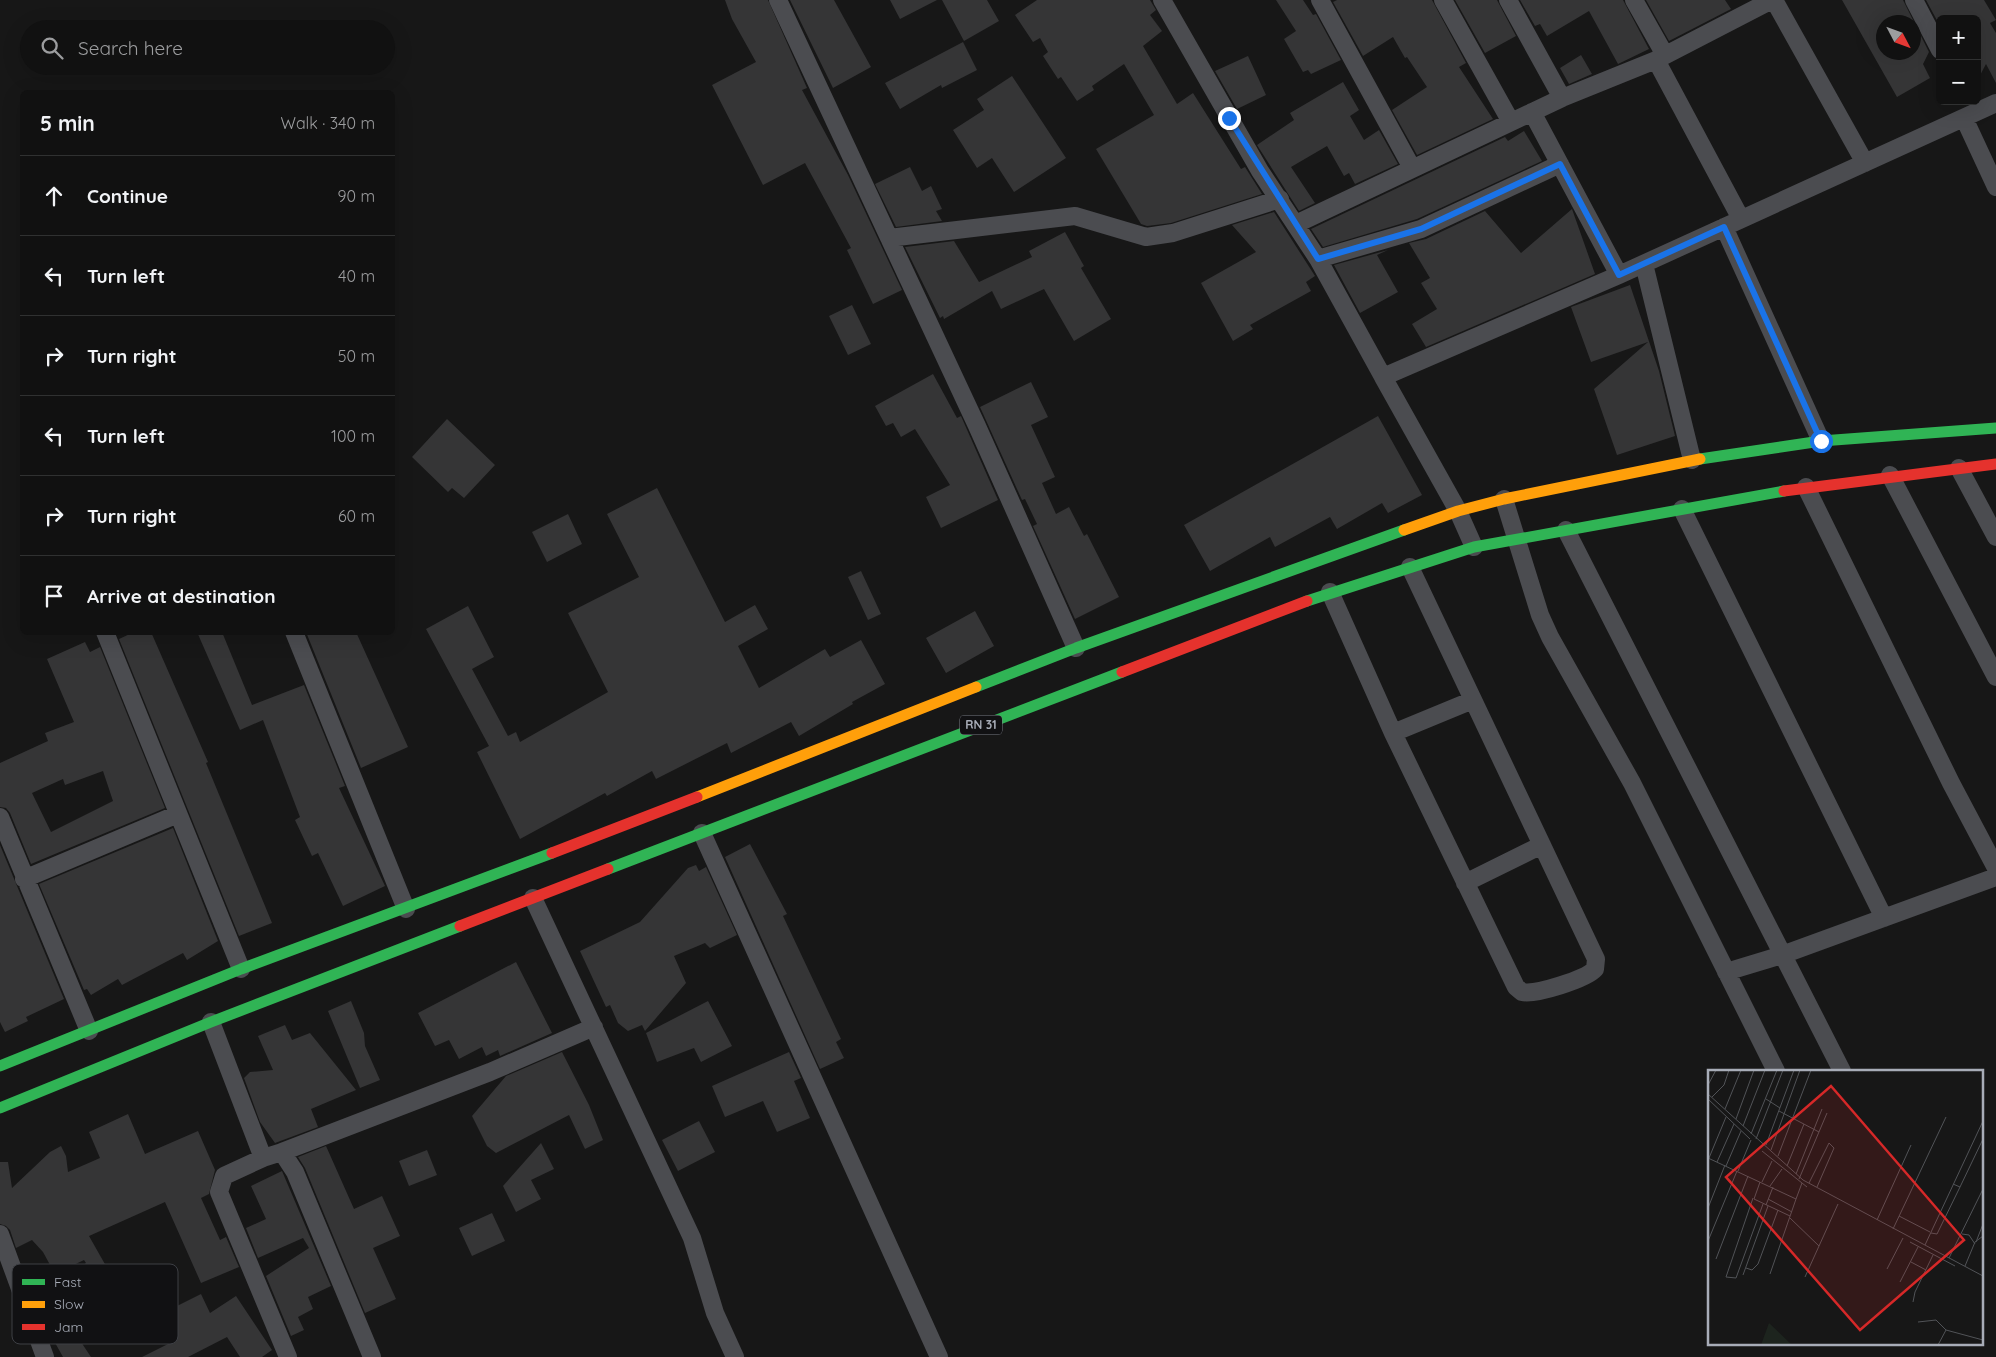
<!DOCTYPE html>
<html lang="en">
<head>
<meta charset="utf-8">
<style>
	:root { --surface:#111; --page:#1a1a1a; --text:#f1f3f6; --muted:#9c9d9f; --line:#303131 }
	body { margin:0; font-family:Quicksand,sans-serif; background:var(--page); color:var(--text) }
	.controls { position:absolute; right:15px; top:15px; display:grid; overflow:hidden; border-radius:8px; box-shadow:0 5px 20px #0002 }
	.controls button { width:45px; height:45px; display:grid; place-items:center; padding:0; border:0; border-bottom:1px solid var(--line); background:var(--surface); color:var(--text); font:25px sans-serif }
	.compass { position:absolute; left:1876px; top:15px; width:45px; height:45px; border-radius:50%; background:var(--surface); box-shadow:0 5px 20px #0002; rotate:131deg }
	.stop { position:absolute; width:15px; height:15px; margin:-11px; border:4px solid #1a73e8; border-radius:50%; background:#fff }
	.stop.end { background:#1a73e8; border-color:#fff; box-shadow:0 1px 5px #0008 }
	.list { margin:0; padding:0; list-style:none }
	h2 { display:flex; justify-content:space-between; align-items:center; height:65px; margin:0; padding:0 20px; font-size:21px }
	h2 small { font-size:16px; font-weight:400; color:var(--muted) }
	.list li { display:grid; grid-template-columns:32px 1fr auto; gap:15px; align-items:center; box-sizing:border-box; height:80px; padding:0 20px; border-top:1px solid var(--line) }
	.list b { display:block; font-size:19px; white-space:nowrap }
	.list em { font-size:16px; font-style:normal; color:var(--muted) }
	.icon { flex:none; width:28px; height:28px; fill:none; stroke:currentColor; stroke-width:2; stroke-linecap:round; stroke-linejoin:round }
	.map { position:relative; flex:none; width:1996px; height:1357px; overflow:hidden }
	.search { position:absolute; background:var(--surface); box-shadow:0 5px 20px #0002; left:20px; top:20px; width:375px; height:55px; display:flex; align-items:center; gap:12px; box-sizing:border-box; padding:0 18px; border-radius:28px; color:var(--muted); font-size:19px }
	.panel { position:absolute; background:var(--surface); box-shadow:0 5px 20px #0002; left:20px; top:90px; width:375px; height:545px; border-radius:8px }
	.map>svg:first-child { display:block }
	.building { fill:#353536; fill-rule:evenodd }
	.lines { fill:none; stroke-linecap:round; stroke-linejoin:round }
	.street { stroke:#4b4c50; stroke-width:18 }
	.fast { stroke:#30b455; stroke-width:11 }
	.slow { stroke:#ff9f0a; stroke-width:11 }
	.jam { stroke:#e5322d; stroke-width:11 }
	.route { stroke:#1a73e8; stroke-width:6 }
	.labels { text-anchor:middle; stroke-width:5; stroke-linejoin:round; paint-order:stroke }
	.shield { fill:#111113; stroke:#7b7e86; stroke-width:1 }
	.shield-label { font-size:12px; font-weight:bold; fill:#a8adb8 }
	.inset-road { fill:none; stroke:#515357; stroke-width:1 }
	.view { fill:#d62828; fill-opacity:0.15; stroke:#d62828; stroke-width:2.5 }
	.inset-edge { fill:none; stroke:#a8adb8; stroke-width:2.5 }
	.key { fill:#111113; stroke:#3e4045; stroke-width:1 }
	.key-label { font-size:14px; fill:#a8adb8 }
</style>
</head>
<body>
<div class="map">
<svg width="1996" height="1357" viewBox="0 0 1996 1357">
	<rect width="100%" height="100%" fill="#171717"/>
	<!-- building -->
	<path class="building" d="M725,0H768L807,88L802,90L848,175L902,290L873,304L847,250L851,248L805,163L763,185L712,85L756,62L732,19Z
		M790,0H834L871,67L833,88Z
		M890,0H937L900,19Z
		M942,0H987L999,21L964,41Z
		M1037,0H1150L1156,10L1150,15L1162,31L1143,46L1177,104L1193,93L1241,169L1245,167L1262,194L1171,223L1147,226L1141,224L1096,149L1154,115L1124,64L1092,86L1094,90L1077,101L1061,77L1058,79L1043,56L1048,52L1040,38L1033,42L1015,15Z
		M1276,0H1303L1313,15L1316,14L1341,60L1311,74L1308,70L1303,72L1284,39L1296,31Z
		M1337,0H1432L1466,63L1459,67L1493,119L1417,155L1392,110L1427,87L1407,57L1405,58L1393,37L1363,56L1333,2Z
		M1455,0H1497L1516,36L1485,53Z
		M1520,0H1623L1649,49L1618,64L1589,11L1547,36L1540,24L1535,26Z
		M1646,0H1725L1731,9L1669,41Z
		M1842,0H1903L1929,52L1923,64L1930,78L1897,97ZM1884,22H1914V52H1884Z
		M1926,0H1984L1996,20L1990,23L1996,33V83L1986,64L1977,81V19H1940V26Z
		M963,42L977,70L942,88L941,85L900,109L885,83Z
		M1581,55L1592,74L1569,84L1560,68Z
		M1248,56L1266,95L1237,109L1215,71Z
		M1012,76L1066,158L1014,192L992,158L977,168L953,130L984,110L977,99Z
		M1343,82L1359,110L1350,116L1364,140L1379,130L1398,164L1355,184L1349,173L1344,176L1327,146L1291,167L1315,203L1299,211L1257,145L1294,120L1290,113Z
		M1524,131L1542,161L1417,219L1323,247L1311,229L1505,137L1508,141Z
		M910,167L922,191L931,186L942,209L936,211L942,221L896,227L875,184Z
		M1572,209L1595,274L1426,347L1412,324L1437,309L1421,283L1430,278L1409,243L1426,239L1485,211L1521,253Z
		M1274,212L1315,276L1306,282L1311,291L1250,325L1253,329L1233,341L1201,283L1256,252L1232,225Z
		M1065,232L1084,266L1081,268L1111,319L1074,341L1044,289L1001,309L992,291L944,319L943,316L940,318L905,247L954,241L979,282L1032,257L1029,251Z
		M1388,250L1377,255L1398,292L1360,313L1334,265Z
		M1630,285L1659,371L1675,436L1617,455L1594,389L1648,342L1591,362L1571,307Z
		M852,305L871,344L848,355L829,316Z
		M933,374L957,418L961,416L998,500L941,528L926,497L950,485L915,429L901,437L893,423L886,426L875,406Z
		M1031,382L1048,417L1031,425L1055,477L1042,483L1056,514L1069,507L1084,536L1087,534L1119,597L1075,619L1033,526L1037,524L1025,499L1022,500L980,407Z
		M1378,416L1422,495L1388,513L1382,503L1337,529L1330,517L1275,547L1270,537L1210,571L1184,525Z
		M447,419L495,465L464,498L452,488L448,492L412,457Z
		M657,488L725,622L755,605L768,629L738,646L759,688L825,649L830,657L861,640L885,684L852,702L853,704L799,736L791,722L731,753L727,743L656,779L652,771L607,796L605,793L520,839L477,752L489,746L426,629L468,606L494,657L472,669L508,736L516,732L520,742L608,692L568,613L639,577L607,514Z
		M568,514L582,544L547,562L532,532Z
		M861,571L881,614L868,620L848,577Z
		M975,611L994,646L946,673L926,638Z
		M134,632H151L208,762L206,763L272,923L239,936L119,639Z
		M197,632H222L252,705L304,685L345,786L339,788L385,886L343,906L318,853L312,856L295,820L300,817L263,720L240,730Z
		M306,632H356L408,747L361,768Z
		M85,642L90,652L100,647L165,808L31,864L10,813L6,808L0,807V763L48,741L45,733L74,722L47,659ZM103,771L113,801L51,832L32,793L63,779L65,785Z
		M173,828L218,941L187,960L183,953L122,985L118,979L91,995L87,989L84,990L39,884Z
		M750,844L787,914L783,916L841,1039L836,1042L844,1058L820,1069L725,857Z
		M0,845L64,999L26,1017L28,1021L5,1032L0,1022Z
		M696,865L699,871L706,867L737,935L710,948L705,943L674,956L686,983L645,1031L642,1025L628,1031L618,1023L610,1005L606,1007L580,951L640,922L688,868Z
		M516,962L552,1033L500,1056L498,1050L486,1056L482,1047L459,1059L449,1040L435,1046L418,1013Z
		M351,1001L364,1033L365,1046L380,1080L360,1088L328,1011Z
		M708,1001L732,1046L701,1062L694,1048L657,1062L646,1033Z
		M285,1025L292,1040L310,1033L356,1090L311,1109L318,1127L275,1143L260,1122L244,1078L250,1072L273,1070L258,1036Z
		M562,1052L589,1105L603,1140L585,1149L569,1115L496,1153L487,1146L472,1116L506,1076Z
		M789,1052L801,1078L794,1081L810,1118L777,1132L763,1101L725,1117L712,1086Z
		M128,1114L145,1154L198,1131L215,1170L209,1194L201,1198L220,1240L226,1237L239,1267L201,1283L165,1202L89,1236L127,1303L75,1333L91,1357H63L44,1323L37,1303L86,1263L84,1260L55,1274L43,1252L32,1240L16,1248L10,1230L6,1226L0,1224V1162H8L12,1188L50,1152L61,1146L66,1156L68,1172L100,1158L89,1132Z
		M699,1121L715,1152L678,1171L662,1140Z
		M541,1143L554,1169L531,1180L541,1199L516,1212L503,1186Z
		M326,1146L354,1209L382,1196L400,1236L373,1248L396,1299L365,1313L305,1168L298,1157Z
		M427,1150L437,1175L409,1186L399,1161Z
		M282,1171L331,1286L308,1297L313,1309L298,1317L304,1330L291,1336L266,1276L309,1248L303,1238L258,1258L246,1228L266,1219L251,1186Z
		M492,1213L505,1241L472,1256L459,1228Z
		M201,1294L210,1313L236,1296L272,1350L262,1357H240L227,1337L188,1357H142L172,1342L159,1315Z"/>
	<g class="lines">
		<!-- street -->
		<path class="street" d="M778,0L977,426L1076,648
			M1162,0L1260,171L1318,259L1383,377
			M1320,0L1412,168
			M1443,0L1511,122
			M1508,0L1562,98
			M1634,0L1665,55
			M1774,0L1865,163
			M1914,0L1940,50
			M1656,60L1772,0
			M1532,112L1619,275
			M1964,118L1996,187
			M1296,224L1562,98L1656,60L1741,219
			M1724,227L1821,441
			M889,238L1075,216L1146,237L1173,233L1280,199
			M1318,259L1421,229L1560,164
			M1644,264L1692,460
			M1959,468L1996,537
			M1890,475L1996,677
			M1806,487L1951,783L1996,868
			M1504,499L1540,615L1550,637L1632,783L1776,1071
			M1682,509L1884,918
			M1566,530L1842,1071
			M1474,547L1458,511L1383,377L1619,275L1996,103
			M1330,592L1393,733L1516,987L1522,992C1536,995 1586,979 1595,969L1596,959L1410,567
			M105,632L241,969
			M294,632L406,909
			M1393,733L1473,700
			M0,817L89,1031
			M702,833L939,1357
			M24,879L178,814
			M1465,883L1542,845
			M533,898L692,1238L715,1313L735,1357
			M1726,972L1782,955L1996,877
			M211,1022L263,1158L282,1152L295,1172L372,1357
			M282,1152L490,1072L594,1027
			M263,1158L224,1176L219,1192L288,1357
			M0,1234L45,1357"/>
		<!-- fast -->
		<path class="fast" d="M1700,459L1821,441L1996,428
			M1307,601L1474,547L1784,491
			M976,687L1076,648L1404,530
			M608,869L1122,672
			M0,1066L241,969L552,853
			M0,1108L211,1022L460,926"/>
		<!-- slow -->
		<path class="slow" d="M1404,530L1458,511L1504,499L1700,459
			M697,797L976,687"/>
		<!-- jam -->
		<path class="jam" d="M1784,491L1996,464
			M1122,672L1307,601
			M552,853L697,797
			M460,926L608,869"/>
	</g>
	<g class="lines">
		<!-- route -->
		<path class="route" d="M1229,118L1318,259L1421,229L1560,164L1619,275L1724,227L1821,441"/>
	</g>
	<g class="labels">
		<!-- shield labels -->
		<rect class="shield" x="960" y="715.5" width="42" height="19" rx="4"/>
		<g class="shield-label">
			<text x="981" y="729">RN 31</text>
		</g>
	</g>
	<!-- overview -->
	<g transform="translate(1708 1070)">
		<rect width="275" height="275" fill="#171717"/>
		<path d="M61,253L84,275H53Z" fill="#1d241e"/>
		<path class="inset-road" d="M0,15L8,0M0,24L95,110L275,206M4,27L16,15L21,0M0,29L42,69M58,29L72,38M17,39L33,0M71,41L111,62M28,49L46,0M35,56L57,0M43,64L69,0M48,69L75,0M58,75L86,0M63,80L92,0M54,81L99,117M70,86L103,0M0,88L88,129L94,113M1,88L18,47M9,92L26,54M18,96L33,61M79,96L96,54M30,101L43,70M88,104L114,39M91,109L119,43M52,112L46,129L82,146M54,112L64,91M101,113L121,73L126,78L109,117M245,114L252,117L275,69M62,116L74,99M45,128L18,207L28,208L55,134M60,129L84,142M58,135L65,117M0,138L17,95M191,146L222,162M82,148L111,176M169,150L203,75M185,159L238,47M223,163L229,164L252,117M254,164L261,165L267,174M0,171L29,101M202,172L247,196M268,172L275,154M217,175L275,51M241,188L275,119M8,189L40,106M203,192L218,200M257,196L267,172L275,166M38,198L44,200L50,194L70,140M179,199L195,168M62,204L88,129M35,205L60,136M97,207L130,134M192,212L210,177M205,232L207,222L225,185M210,252L228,250L238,260M230,275L238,260L275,270"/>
		<path class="view" d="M123,16L256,170L152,260L18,107Z"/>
		<rect width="275" height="275" class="inset-edge"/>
	</g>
	<!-- legend -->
	<rect x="12" y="1264" width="166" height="80" rx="8" class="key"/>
	<rect x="22" y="1279" width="23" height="6" fill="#30b455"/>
	<rect x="22" y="1301" width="23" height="7" fill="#ff9f0a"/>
	<rect x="22" y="1324" width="23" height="6" fill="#e5322d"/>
	<g class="key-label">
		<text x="54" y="1287">Fast</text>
		<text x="54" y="1309">Slow</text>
		<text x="54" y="1332">Jam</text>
	</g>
</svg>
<div class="controls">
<button>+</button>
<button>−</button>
</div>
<svg class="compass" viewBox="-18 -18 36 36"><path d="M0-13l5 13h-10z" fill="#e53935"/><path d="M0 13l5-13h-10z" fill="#9c9d9f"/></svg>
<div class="stop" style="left:1821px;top:441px"></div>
<div class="stop end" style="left:1229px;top:118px"></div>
<div class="search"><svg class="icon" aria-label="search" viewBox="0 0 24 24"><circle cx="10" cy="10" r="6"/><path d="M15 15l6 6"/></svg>Search here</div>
<section class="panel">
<h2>5 min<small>Walk · 340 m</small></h2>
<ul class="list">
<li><svg class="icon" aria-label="ahead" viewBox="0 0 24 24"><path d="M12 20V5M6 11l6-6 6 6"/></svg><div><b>Continue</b></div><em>90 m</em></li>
<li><svg class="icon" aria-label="left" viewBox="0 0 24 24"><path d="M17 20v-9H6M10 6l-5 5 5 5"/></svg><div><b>Turn left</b></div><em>40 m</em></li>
<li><svg class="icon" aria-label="right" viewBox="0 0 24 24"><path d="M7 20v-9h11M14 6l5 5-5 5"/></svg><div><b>Turn right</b></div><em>50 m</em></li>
<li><svg class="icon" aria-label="left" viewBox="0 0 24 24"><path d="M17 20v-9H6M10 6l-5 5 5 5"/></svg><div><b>Turn left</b></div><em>100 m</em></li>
<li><svg class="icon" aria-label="right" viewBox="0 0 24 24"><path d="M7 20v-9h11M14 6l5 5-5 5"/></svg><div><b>Turn right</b></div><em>60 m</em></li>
<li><svg class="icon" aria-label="arrive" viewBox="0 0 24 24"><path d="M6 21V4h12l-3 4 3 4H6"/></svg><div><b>Arrive at destination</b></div></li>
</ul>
</section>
</div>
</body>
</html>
